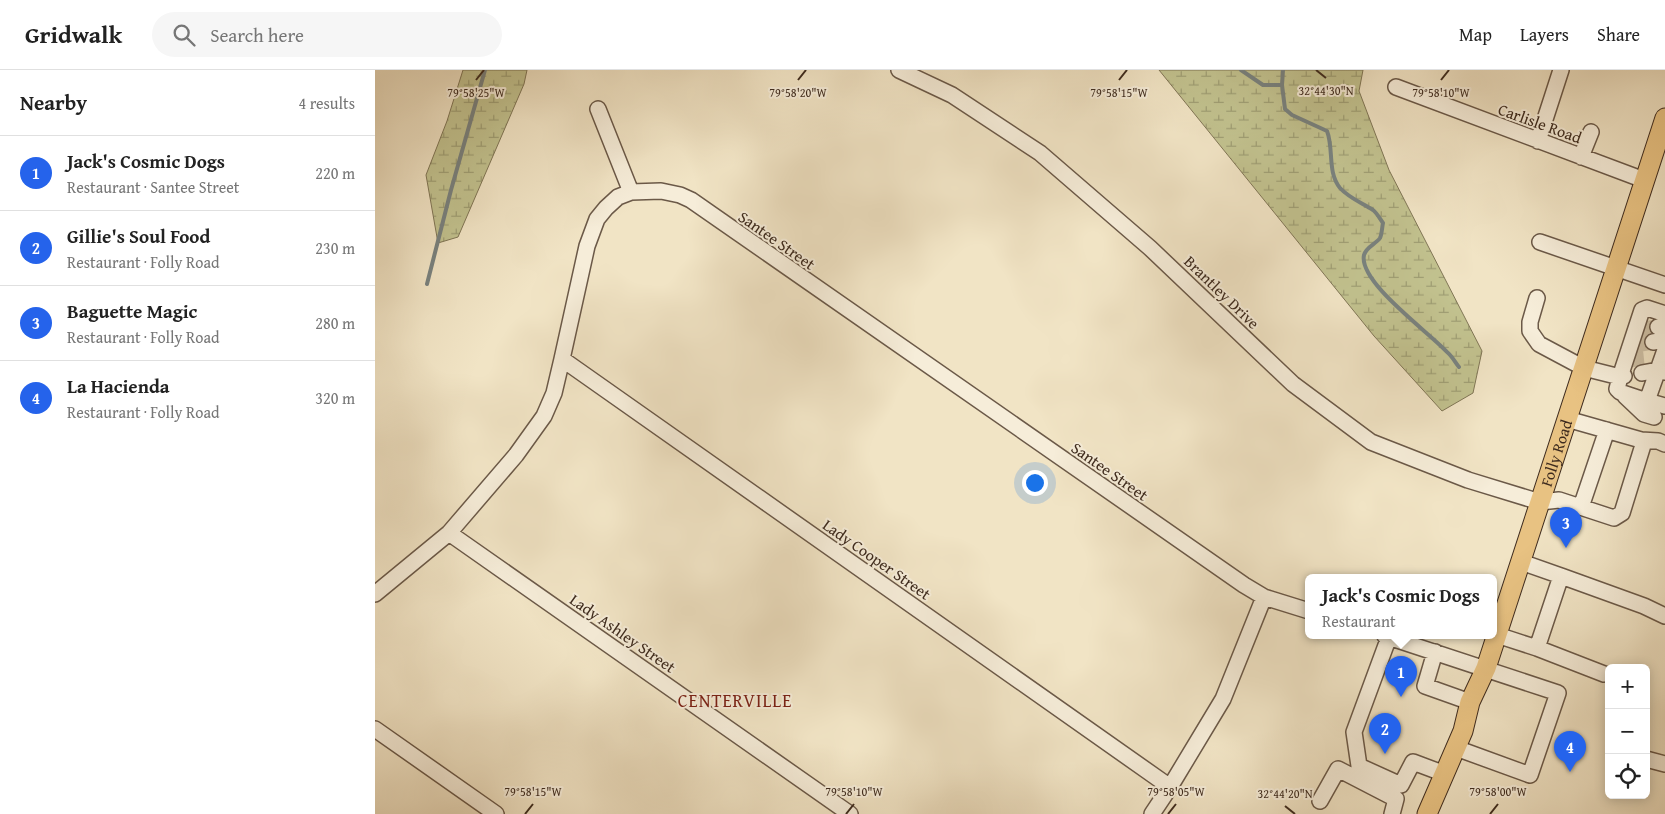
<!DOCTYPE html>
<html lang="en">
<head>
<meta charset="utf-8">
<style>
	:root { --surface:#fff; --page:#f6f6f6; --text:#222; --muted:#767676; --line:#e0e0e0; --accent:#2563eb }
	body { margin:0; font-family:"Gentium Book Plus",serif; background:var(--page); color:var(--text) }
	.controls { position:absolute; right:15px; bottom:15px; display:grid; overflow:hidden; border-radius:8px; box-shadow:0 2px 12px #0003 }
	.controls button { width:45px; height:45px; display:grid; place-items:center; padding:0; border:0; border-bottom:1px solid var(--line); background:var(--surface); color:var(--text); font:25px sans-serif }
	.you { position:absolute; left:659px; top:412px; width:18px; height:18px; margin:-12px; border:4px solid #fff; border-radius:50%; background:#1a73e8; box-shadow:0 0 0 8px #1a73e833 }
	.badge { display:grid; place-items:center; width:32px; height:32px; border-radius:50%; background:var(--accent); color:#fff; font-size:16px; font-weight:700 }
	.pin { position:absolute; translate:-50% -41px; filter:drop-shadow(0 1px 2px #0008) }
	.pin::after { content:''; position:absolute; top:26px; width:18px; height:15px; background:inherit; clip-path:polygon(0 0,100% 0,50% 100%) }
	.popup { position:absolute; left:930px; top:504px; width:192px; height:65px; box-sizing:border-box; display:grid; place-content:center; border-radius:8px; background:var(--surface); filter:drop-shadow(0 1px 4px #0005); font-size:16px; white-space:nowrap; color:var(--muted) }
	.popup b { font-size:19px; color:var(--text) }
	.popup::after { content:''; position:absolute; left:50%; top:100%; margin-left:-10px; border:10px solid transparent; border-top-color:var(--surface) }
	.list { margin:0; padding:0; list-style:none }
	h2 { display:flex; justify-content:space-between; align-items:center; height:65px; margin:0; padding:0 20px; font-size:21px }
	h2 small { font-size:16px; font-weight:400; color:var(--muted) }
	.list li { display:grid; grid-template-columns:32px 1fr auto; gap:15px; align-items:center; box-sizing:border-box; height:75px; padding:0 20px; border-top:1px solid var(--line) }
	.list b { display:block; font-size:19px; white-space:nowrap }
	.list p { margin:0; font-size:16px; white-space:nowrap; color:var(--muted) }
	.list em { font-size:16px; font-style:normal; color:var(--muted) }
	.icon { flex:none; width:28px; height:28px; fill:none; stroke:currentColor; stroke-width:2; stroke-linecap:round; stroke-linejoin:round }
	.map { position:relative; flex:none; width:1290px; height:744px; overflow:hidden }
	header { display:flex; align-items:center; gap:30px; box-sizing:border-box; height:70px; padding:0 25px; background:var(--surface); border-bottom:1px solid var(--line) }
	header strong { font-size:24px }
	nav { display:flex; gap:28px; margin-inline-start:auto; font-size:18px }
	.search { width:350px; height:45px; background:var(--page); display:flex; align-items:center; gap:12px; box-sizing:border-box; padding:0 18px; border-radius:28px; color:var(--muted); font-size:19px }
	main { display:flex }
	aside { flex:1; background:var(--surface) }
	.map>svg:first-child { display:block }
	.wetland { fill:url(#wetland-marsh); stroke:#807656 }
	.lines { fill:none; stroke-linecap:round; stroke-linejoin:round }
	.stream { stroke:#79827f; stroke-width:4 }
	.minor-tunnel { stroke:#cdbfa4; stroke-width:15; stroke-dasharray:15 8; stroke-linecap:butt }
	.minor-casing { stroke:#6b5948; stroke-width:18 }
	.major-casing { stroke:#3e2b1e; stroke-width:21 }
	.minor { stroke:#f6edd9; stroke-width:15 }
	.major { stroke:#e8c282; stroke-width:19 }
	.ticks { fill:none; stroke:#3e2b1e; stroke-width:2 }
	.labels { text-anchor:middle; stroke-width:4; stroke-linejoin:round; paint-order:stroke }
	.street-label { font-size:16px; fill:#3e2b1e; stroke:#f6edd9 }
	.neighbourhood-label { font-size:18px; letter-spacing:1px; fill:#7a1f14; stroke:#f6edd9 }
	.ticks-label { font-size:12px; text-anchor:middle; fill:#3e2b1e; stroke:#f6edd9; stroke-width:4; stroke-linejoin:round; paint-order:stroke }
</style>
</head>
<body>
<header>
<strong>Gridwalk</strong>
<div class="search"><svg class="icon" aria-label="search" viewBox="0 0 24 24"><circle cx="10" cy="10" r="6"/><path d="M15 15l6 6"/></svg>Search here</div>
<nav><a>Map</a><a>Layers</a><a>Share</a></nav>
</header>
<main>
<aside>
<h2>Nearby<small>4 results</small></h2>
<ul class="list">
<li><span class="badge">1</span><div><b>Jack's Cosmic Dogs</b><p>Restaurant · Santee Street</p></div><em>220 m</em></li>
<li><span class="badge">2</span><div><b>Gillie's Soul Food</b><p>Restaurant · Folly Road</p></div><em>230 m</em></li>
<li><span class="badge">3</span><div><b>Baguette Magic</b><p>Restaurant · Folly Road</p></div><em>280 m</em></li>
<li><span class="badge">4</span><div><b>La Hacienda</b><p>Restaurant · Folly Road</p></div><em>320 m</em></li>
</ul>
</aside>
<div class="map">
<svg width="1290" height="744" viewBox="0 0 1290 744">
	<defs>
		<pattern id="wetland-marsh" width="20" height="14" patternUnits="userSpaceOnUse" patternTransform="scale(1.25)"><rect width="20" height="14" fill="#c2c28f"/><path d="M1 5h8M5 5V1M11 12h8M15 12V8" fill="none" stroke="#9f9e74"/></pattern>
	</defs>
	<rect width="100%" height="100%" fill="#f1e4c5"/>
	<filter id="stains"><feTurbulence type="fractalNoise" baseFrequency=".004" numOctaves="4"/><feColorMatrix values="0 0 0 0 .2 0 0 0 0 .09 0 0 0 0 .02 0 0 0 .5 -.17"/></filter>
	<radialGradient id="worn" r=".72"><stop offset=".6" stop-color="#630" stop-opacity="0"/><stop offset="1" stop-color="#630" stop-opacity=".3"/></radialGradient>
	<!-- wetland -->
	<path class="wetland" d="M88,0H152L149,14L83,167L63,173L51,105L72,51Z
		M784,0H988L984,21L1014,100L1107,281L1098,323L1067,341L999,266Z"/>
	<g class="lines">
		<!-- stream -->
		<path class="stream" d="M866,0L888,15H907
			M908,0L907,15L910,39L917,45L952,61C959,79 952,102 965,118C974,128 987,133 998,140C1002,143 1005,149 1008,153C1007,157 1007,164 1005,168C1001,174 991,177 989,185C983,212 1055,263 1072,282C1077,286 1080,292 1084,297
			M52,214L76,120L110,0"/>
		<!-- minor-tunnel -->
		<path class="minor-tunnel" d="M1264,259L1283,257
			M1260,275L1278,272
			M1254,290L1273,288"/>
		<!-- minor casing -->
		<g class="minor-casing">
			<path id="minor" d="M524,0L577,25L665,83L775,178L918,314L996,372L1093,410L1165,432L1184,430L1239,448L1247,443L1268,375L1266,370L1192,349
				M1021,17L1269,110
				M223,39L256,122
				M1163,71L1186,0
				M1206,87L1216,62
				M1165,172L1290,215
				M1162,228L1155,252V261L1164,274L1209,298L1245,307L1267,240L1272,238L1290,244
				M1283,257L1290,256
				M1278,272L1290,270
				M187,289L795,717
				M1267,303L1283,300L1290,302
				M1249,306L1245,307L1242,319L1245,322L1272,331L1290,280
				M1250,326L1269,344L1279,347
				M1272,331L1290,336
				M1266,370L1283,371L1290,374
				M1206,437L1232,360
				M74,463L475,744
				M1186,506L1269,536L1290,546
				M0,524L74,463L141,385L169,346L179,323L187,289L212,176L222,149L231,138L243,127L256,122L286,121L305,125L316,130L869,515L889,527L934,541
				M1122,565L1162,578L1186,506L1146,492
				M1010,566L1183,623L1155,705L1081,678
				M1014,567L979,662L984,696L1026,715L1038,692L1070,704
				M1162,578L1229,604
				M1060,582L1050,616L1095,632
				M0,659L121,744
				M1271,689L1290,694
				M945,731L963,699L1021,729L1017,744
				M777,744L795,717L848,629L889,527"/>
		</g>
		<!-- major casing -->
		<g class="major-casing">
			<g id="major">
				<path id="s1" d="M1052,744L1088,661L1095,632L1111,598L1290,48"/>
			</g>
		</g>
		<!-- minor -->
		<use href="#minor" class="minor"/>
		<!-- major -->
		<use href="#major" class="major"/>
	</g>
	<!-- ticks -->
	<path class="ticks" d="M941,0L951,8M101,10L109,0M423,10L431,0M744,10L752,0M1066,10L1074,0M910,736L920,744M150,744L158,734M471,744L479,734M793,744L801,734M1115,744L1123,734"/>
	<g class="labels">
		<!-- street labels -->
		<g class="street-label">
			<text transform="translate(1165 53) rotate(20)" y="6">Carlisle Road</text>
			<text transform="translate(402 170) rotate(35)" y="6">Santee Street</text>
			<text transform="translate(847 222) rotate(44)" y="6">Brantley Drive</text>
			<text dy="6" stroke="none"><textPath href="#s1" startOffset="384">Folly Road</textPath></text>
			<text transform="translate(735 401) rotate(35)" y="6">Santee Street</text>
			<text transform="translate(502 489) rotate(35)" y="6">Lady Cooper Street</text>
			<text transform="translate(248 563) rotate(35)" y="6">Lady Ashley Street</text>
		</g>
		<!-- neighbourhood labels -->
		<g class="neighbourhood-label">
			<text x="360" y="637">CENTERVILLE</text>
		</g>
	</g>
	<g class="ticks-label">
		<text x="951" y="25">32°44'30"N</text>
		<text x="423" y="27">79°58'20"W</text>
		<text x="744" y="27">79°58'15"W</text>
		<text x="1066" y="27">79°58'10"W</text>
		<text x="101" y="27">79°58'25"W</text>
		<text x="158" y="726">79°58'15"W</text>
		<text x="479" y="726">79°58'10"W</text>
		<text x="801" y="726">79°58'05"W</text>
		<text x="1123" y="726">79°58'00"W</text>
		<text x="910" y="728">32°44'20"N</text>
	</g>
	<rect width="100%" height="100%" filter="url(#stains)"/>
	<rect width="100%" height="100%" fill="url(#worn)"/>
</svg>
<div class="controls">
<button>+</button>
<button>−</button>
<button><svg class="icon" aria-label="locate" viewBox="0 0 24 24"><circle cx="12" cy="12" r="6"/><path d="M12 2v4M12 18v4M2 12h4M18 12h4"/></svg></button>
</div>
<div class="you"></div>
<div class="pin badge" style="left:1026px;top:627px">1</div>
<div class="popup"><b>Jack's Cosmic Dogs</b>Restaurant</div>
<div class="pin badge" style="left:1010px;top:684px">2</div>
<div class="pin badge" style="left:1191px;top:478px">3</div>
<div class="pin badge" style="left:1195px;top:702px">4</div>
</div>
</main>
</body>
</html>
